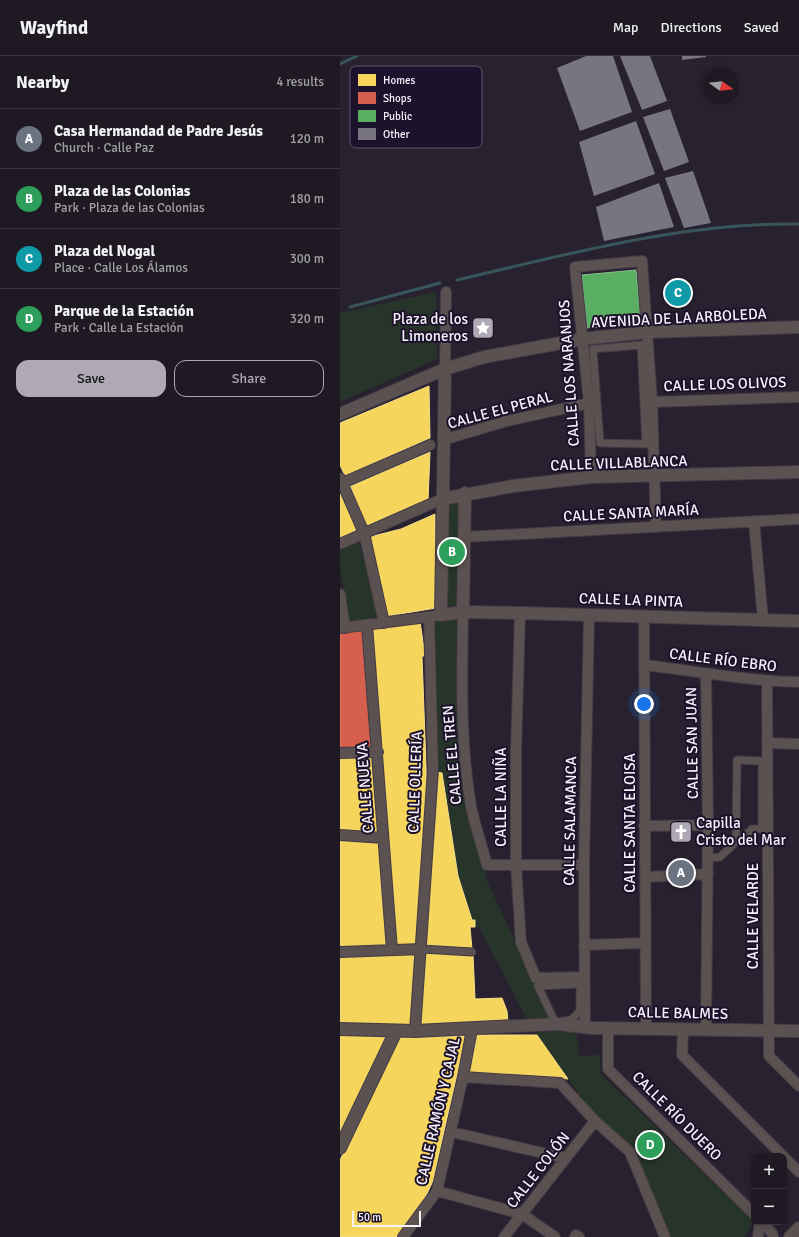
<!DOCTYPE html>
<html lang="en">
<head>
<meta charset="utf-8">
<style>
	:root { --surface:#1e1923; --page:#2b2630; --text:#f1f3f6; --muted:#a1a0a6; --line:#3c3841; --accent:#aea9b4 }
	body { margin:0; font-family:Signika,sans-serif; background:var(--page); color:var(--text) }
	.controls { position:absolute; right:12px; bottom:12px; display:grid; overflow:hidden; border-radius:8px; box-shadow:0 2px 6px #0003 }
	.controls button { width:36px; height:36px; display:grid; place-items:center; padding:0; border:0; border-bottom:1px solid var(--line); background:var(--surface); color:var(--text); font:20px sans-serif }
	.compass { position:absolute; left:363px; top:12px; width:36px; height:36px; border-radius:50%; background:var(--surface); box-shadow:0 2px 6px #0003; rotate:105deg }
	.scale { position:absolute; left:12px; bottom:10px; width:69px; box-sizing:border-box; padding-left:4px; border:2px solid #f6f2fc; border-top:0; font-size:11px; line-height:14px; white-space:nowrap; color:#f6f2fc; -webkit-text-stroke:3px #1d122b; paint-order:stroke }
	.you { position:absolute; left:304px; top:648px; width:14px; height:14px; margin:-10px; border:3px solid #fff; border-radius:50%; background:#1a73e8; box-shadow:0 0 0 6px #1a73e833 }
	.badge { display:grid; place-items:center; width:26px; height:26px; border-radius:50%; background:var(--accent); color:#fff; font-size:13px; font-weight:700 }
	.pin { position:absolute; translate:-50% -50%; border:2px solid #fff; box-shadow:0 1px 4px #0006 }
	.list { margin:0; padding:0; list-style:none }
	h2 { display:flex; justify-content:space-between; align-items:center; height:52px; margin:0; padding:0 16px; font-size:17px }
	h2 small { font-size:13px; font-weight:400; color:var(--muted) }
	.list li { display:grid; grid-template-columns:26px 1fr auto; gap:12px; align-items:center; box-sizing:border-box; height:60px; padding:0 16px; border-top:1px solid var(--line) }
	.list b { display:block; font-size:15px; white-space:nowrap }
	.list p { margin:0; font-size:13px; white-space:nowrap; color:var(--muted) }
	.list em { font-size:13px; font-style:normal; color:var(--muted) }
	.actions { display:flex; gap:8px; padding:12px 16px }
	.actions a { flex:1; padding:9px 0; border:1px solid var(--accent); border-radius:12px; text-align:center; font-size:14px; color:var(--accent) }
	.actions .main { background:var(--accent); color:#111 }
	.map { position:relative; flex:none; width:459px; height:1181px; overflow:hidden }
	header { display:flex; align-items:center; gap:24px; box-sizing:border-box; height:56px; padding:0 20px; background:var(--surface); border-bottom:1px solid var(--line) }
	header strong { font-size:19px }
	nav { display:flex; gap:22px; margin-inline-start:auto; font-size:14px }
	main { display:flex }
	aside { flex:1; background:var(--surface) }
	.map>svg:first-child { display:block }
	.green { fill:#273429 }
	.homes { fill:#f6d55c; stroke:#f6de8c }
	.shops { fill:#d6604d; stroke:#e08c82 }
	.public { fill:#5aae61; stroke:#89c290 }
	.lines { fill:none; stroke-linecap:round; stroke-linejoin:round }
	.stream { stroke:#37555a; stroke-width:3 }
	.building { fill:#787582 }
	.pedestrian-casing { stroke:#413b47; stroke-width:9 }
	.minor-casing { stroke:#413b47; stroke-width:12 }
	.tertiary-casing { stroke:#413b47; stroke-width:14 }
	.pedestrian { stroke:#5b5150; stroke-width:7 }
	.minor { stroke:#5b5150; stroke-width:10 }
	.tertiary { stroke:#5b5150; stroke-width:12 }
	.labels { text-anchor:middle; stroke-width:4; stroke-linejoin:round; paint-order:stroke }
	.street-label { font-size:15px; fill:#f6f2fc; stroke:#1d122b }
	.poi-label { font-size:15px; fill:#f6f2fc; stroke:#1d122b; text-anchor:end }
	.key { fill:#1d122b; stroke:#5e556a; stroke-width:1 }
	.key-label { font-size:11px; fill:#f6f2fc }
</style>
</head>
<body>
<header>
<strong>Wayfind</strong>
<nav><a>Map</a><a>Directions</a><a>Saved</a></nav>
</header>
<main>
<aside>
<h2>Nearby<small>4 results</small></h2>
<ul class="list">
<li><span class="badge" style="background:#6b7280">A</span><div><b>Casa Hermandad de Padre Jesús</b><p>Church · Calle Paz</p></div><em>120 m</em></li>
<li><span class="badge" style="background:#2e9e5b">B</span><div><b>Plaza de las Colonias</b><p>Park · Plaza de las Colonias</p></div><em>180 m</em></li>
<li><span class="badge" style="background:#0f9aa8">C</span><div><b>Plaza del Nogal</b><p>Place · Calle Los Álamos</p></div><em>300 m</em></li>
<li><span class="badge" style="background:#2e9e5b">D</span><div><b>Parque de la Estación</b><p>Park · Calle La Estación</p></div><em>320 m</em></li>
</ul>
<div class="actions"><a class="main">Save</a><a>Share</a></div>
</aside>
<div class="map">
<svg width="459" height="1181" viewBox="0 0 459 1181">
	<rect width="100%" height="100%" fill="#28212f"/>
	<!-- green -->
	<path class="green" d="M96,236L97,303L0,346V257Z
		M121,445L119,547L112,551L106,549L105,450Z
		M19,486L38,561L9,566L0,513V495Z
		M117,562V676L128,752L148,827L212,964H187L139,871H135V864H132L118,820L102,717L97,716L92,564Z
		M224,975L237,978L239,1000L260,999L261,1018L384,1137L413,1162L411,1172L404,1181H331L327,1177L298,1100L257,1063L195,976Z"/>
	<!-- homes -->
	<path class="homes" d="M89,330L90,382L5,420L0,409V367Z
		M90,396L88,445L27,472L10,430Z
		M0,433L18,475L0,483Z
		M95,458L96,552L48,560L29,481L61,473Z
		M80,565L85,600H82L87,737L80,889L56,890L32,571Z
		M0,700H33L39,779L0,776Z
		M97,716L102,717L118,820L132,864H135V871H130L132,893L86,889Z
		M0,782L40,785L47,890L0,892Z
		M86,895L133,899L135,943L162,942L167,955L168,966L80,971Z
		M79,896L73,971L0,968V899Z
		M0,977L47,978L0,1083Z
		M137,979H197L228,1023L129,1016Z
		M60,980H126L93,1125L82,1148L57,1181H0V1104Z"/>
	<!-- shops -->
	<path class="shops" d="M25,572L33,693H0V576Z"/>
	<!-- public -->
	<path class="public" d="M296,214L301,267L247,272L242,219Z"/>
	<g class="lines">
		<!-- stream -->
		<path class="stream" d="M0,8L17,0
			M117,224C229,198 343,166 459,168
			M10,251L100,227"/>
	</g>
	<!-- building -->
	<path class="building" d="M246,0H273L292,56L240,75L217,12Z
		M280,0H310L327,45L302,54Z
		M342,0H366V1L342,4Z
		M330,53L349,106L324,115L303,61Z
		M296,65L315,118L254,140L239,86Z
		M353,115L371,167L344,172L325,122Z
		M319,127L334,171L264,185L256,151Z"/>
	<g class="lines">
		<!-- pedestrian casing -->
		<g class="pedestrian-casing">
			<path id="pedestrian" d="M301,289L306,388L260,387L253,293Z
				M397,704L422,705V773H412L400,785L396,783Z
				M368,802L380,801L398,784
				M82,893L132,896
				M240,928V955L231,964L215,966L198,930Z"/>
		</g>
		<!-- minor casing -->
		<g class="minor-casing">
			<path id="minor" d="M105,313L106,236
				M312,346L459,341
				M103,384L167,365L249,347
				M251,421L249,347L235,211L302,205L312,346L316,471
				M0,422L24,477L44,567
				M0,428L90,389
				M414,465L423,564
				M124,481L459,463
				M0,488L102,443
				M0,538L5,572
				M123,556C122,621 120,686 131,750C135,770 142,790 147,809H244
				M180,557L176,696V809L181,886L196,922L244,921
				M304,560L306,973
				M27,569L52,894
				M0,572L95,560
				M304,609C356,615 407,625 459,626
				M366,617L368,769L366,974
				M427,625L429,1000L459,1030
				M427,687L459,688
				M0,697L38,696
				M304,770L368,769
				M0,779L43,782
				M305,821L368,818
				M244,889L305,887
				M0,896L82,893
				M245,971L244,809L249,559
				M268,972V1013L414,1158
				M343,974L342,999L443,1100
				M75,975L93,713L89,561
				M123,1021L220,1027L255,1065L290,1096L325,1181
				M111,1076L225,1102
				M444,1101L459,1116
				M97,1135L182,1158L215,1181
				M422,1166L432,1177L433,1181
				M63,1181L97,1135L123,1021L132,973
				M164,1181L255,1065
				M235,1181L236,1179L239,1181
				M418,1181L420,1166"/>
		</g>
		<!-- tertiary casing -->
		<g class="tertiary-casing">
			<path id="tertiary" d="M105,313L101,559L123,556L180,557L459,565
				M0,358L105,313L144,301L243,283L307,276L459,271
				M102,443L173,430L251,421L459,416
				M123,556L125,437
				M0,973L75,975L217,968L252,972L459,975
				M0,1092L56,975
				M450,1181L459,1172"/>
		</g>
		<!-- pedestrian -->
		<use href="#pedestrian" class="pedestrian"/>
		<!-- minor -->
		<use href="#minor" class="minor"/>
		<!-- tertiary -->
		<use href="#tertiary" class="tertiary"/>
	</g>
	<!-- icons -->
	<defs>
		<g id="sight-square" transform="scale(1.15)"><rect x="-9" y="-9" width="18" height="18" rx="4" fill="#aea9b4" stroke="#1d122b"/><path d="M0-6L1.8-2.2L6-1.7L2.9 1.2L3.7 5.4L0 3.3L-3.7 5.4L-2.9 1.2L-6-1.7L-1.8-2.2Z" fill="#fff"/></g>
		<g id="church-square" transform="scale(1.15)"><rect x="-9" y="-9" width="18" height="18" rx="4" fill="#aea9b4" stroke="#1d122b"/><path d="M-1.2-6h2.4v3.5h3.3v2.4h-3.3V6h-2.4V-.1h-3.3v-2.4h3.3Z" fill="#fff"/></g>
	</defs>
	<g fill-rule="evenodd">
		<use href="#sight-square" x="143" y="272"/>
		<use href="#church-square" x="341" y="776"/>
	</g>
	<g class="labels">
		<!-- street labels -->
		<g class="street-label">
			<text transform="translate(339 262) rotate(-3)" y="5">AVENIDA DE LA ARBOLEDA</text>
			<text transform="translate(229 317) rotate(-94)" y="5">CALLE LOS NARANJOS</text>
			<text transform="translate(385 328) rotate(-2)" y="5">CALLE LOS OLIVOS</text>
			<text transform="translate(160 354) rotate(-15)" y="5">CALLE EL PERAL</text>
			<text transform="translate(279 407) rotate(-2)" y="5">CALLE VILLABLANCA</text>
			<text transform="translate(291 457) rotate(-3)" y="5">CALLE SANTA MARÍA</text>
			<text transform="translate(291 544) rotate(2)" y="5">CALLE LA PINTA</text>
			<text transform="translate(383 604) rotate(7)" y="5">CALLE RÍO EBRO</text>
			<text transform="translate(352 687) rotate(-91)" y="5">CALLE SAN JUAN</text>
			<text transform="translate(112 699) rotate(-95)" y="5">CALLE EL TREN</text>
			<text transform="translate(75 726) rotate(-88)" y="5">CALLE OLLERÍA</text>
			<text transform="translate(25 732) rotate(-94)" y="5">CALLE NUEVA</text>
			<text transform="translate(161 741) rotate(-90)" y="5">CALLE LA NIÑA</text>
			<text transform="translate(230 765) rotate(-89)" y="5">CALLE SALAMANCA</text>
			<text transform="translate(290 767) rotate(-90)" y="5">CALLE SANTA ELOISA</text>
			<text transform="translate(413 860) rotate(-90)" y="5">CALLE VELARDE</text>
			<text transform="translate(338 957) rotate(1)" y="5">CALLE BALMES</text>
			<text transform="translate(98 1055) rotate(-77)" y="5">CALLE RAMÓN Y CAJAL</text>
			<text transform="translate(337 1060) rotate(45)" y="5">CALLE RÍO DUERO</text>
			<text transform="translate(198 1114) rotate(-52)" y="5">CALLE COLÓN</text>
		</g>
		<!-- poi labels -->
		<g class="poi-label">
			<text x="128" y="268">Plaza de los<tspan x="128" dy="17">Limoneros</tspan></text>
			<text x="356" y="772" text-anchor="start">Capilla<tspan x="356" dy="17">Cristo del Mar</tspan></text>
		</g>
	</g>
	<!-- legend -->
	<rect x="10" y="10" width="132" height="82" rx="6" class="key"/>
	<rect x="18" y="18" width="18" height="12" fill="#f6d55c"/>
	<rect x="18" y="36" width="18" height="12" fill="#d6604d"/>
	<rect x="18" y="54" width="18" height="12" fill="#5aae61"/>
	<rect x="18" y="72" width="18" height="12" fill="#787582"/>
	<g class="key-label">
		<text x="43" y="28">Homes</text>
		<text x="43" y="46">Shops</text>
		<text x="43" y="64">Public</text>
		<text x="43" y="82">Other</text>
	</g>
</svg>
<div class="controls">
<button>+</button>
<button>−</button>
</div>
<svg class="compass" viewBox="-18 -18 36 36"><path d="M0-13l5 13h-10z" fill="#e53935"/><path d="M0 13l5-13h-10z" fill="#a1a0a6"/></svg>
<div class="scale">50 m</div>
<div class="you"></div>
<div class="pin badge" style="left:341px;top:817px;background:#6b7280">A</div>
<div class="pin badge" style="left:112px;top:496px;background:#2e9e5b">B</div>
<div class="pin badge" style="left:338px;top:237px;background:#0f9aa8">C</div>
<div class="pin badge" style="left:310px;top:1089px;background:#2e9e5b">D</div>
</div>
</main>
</body>
</html>
